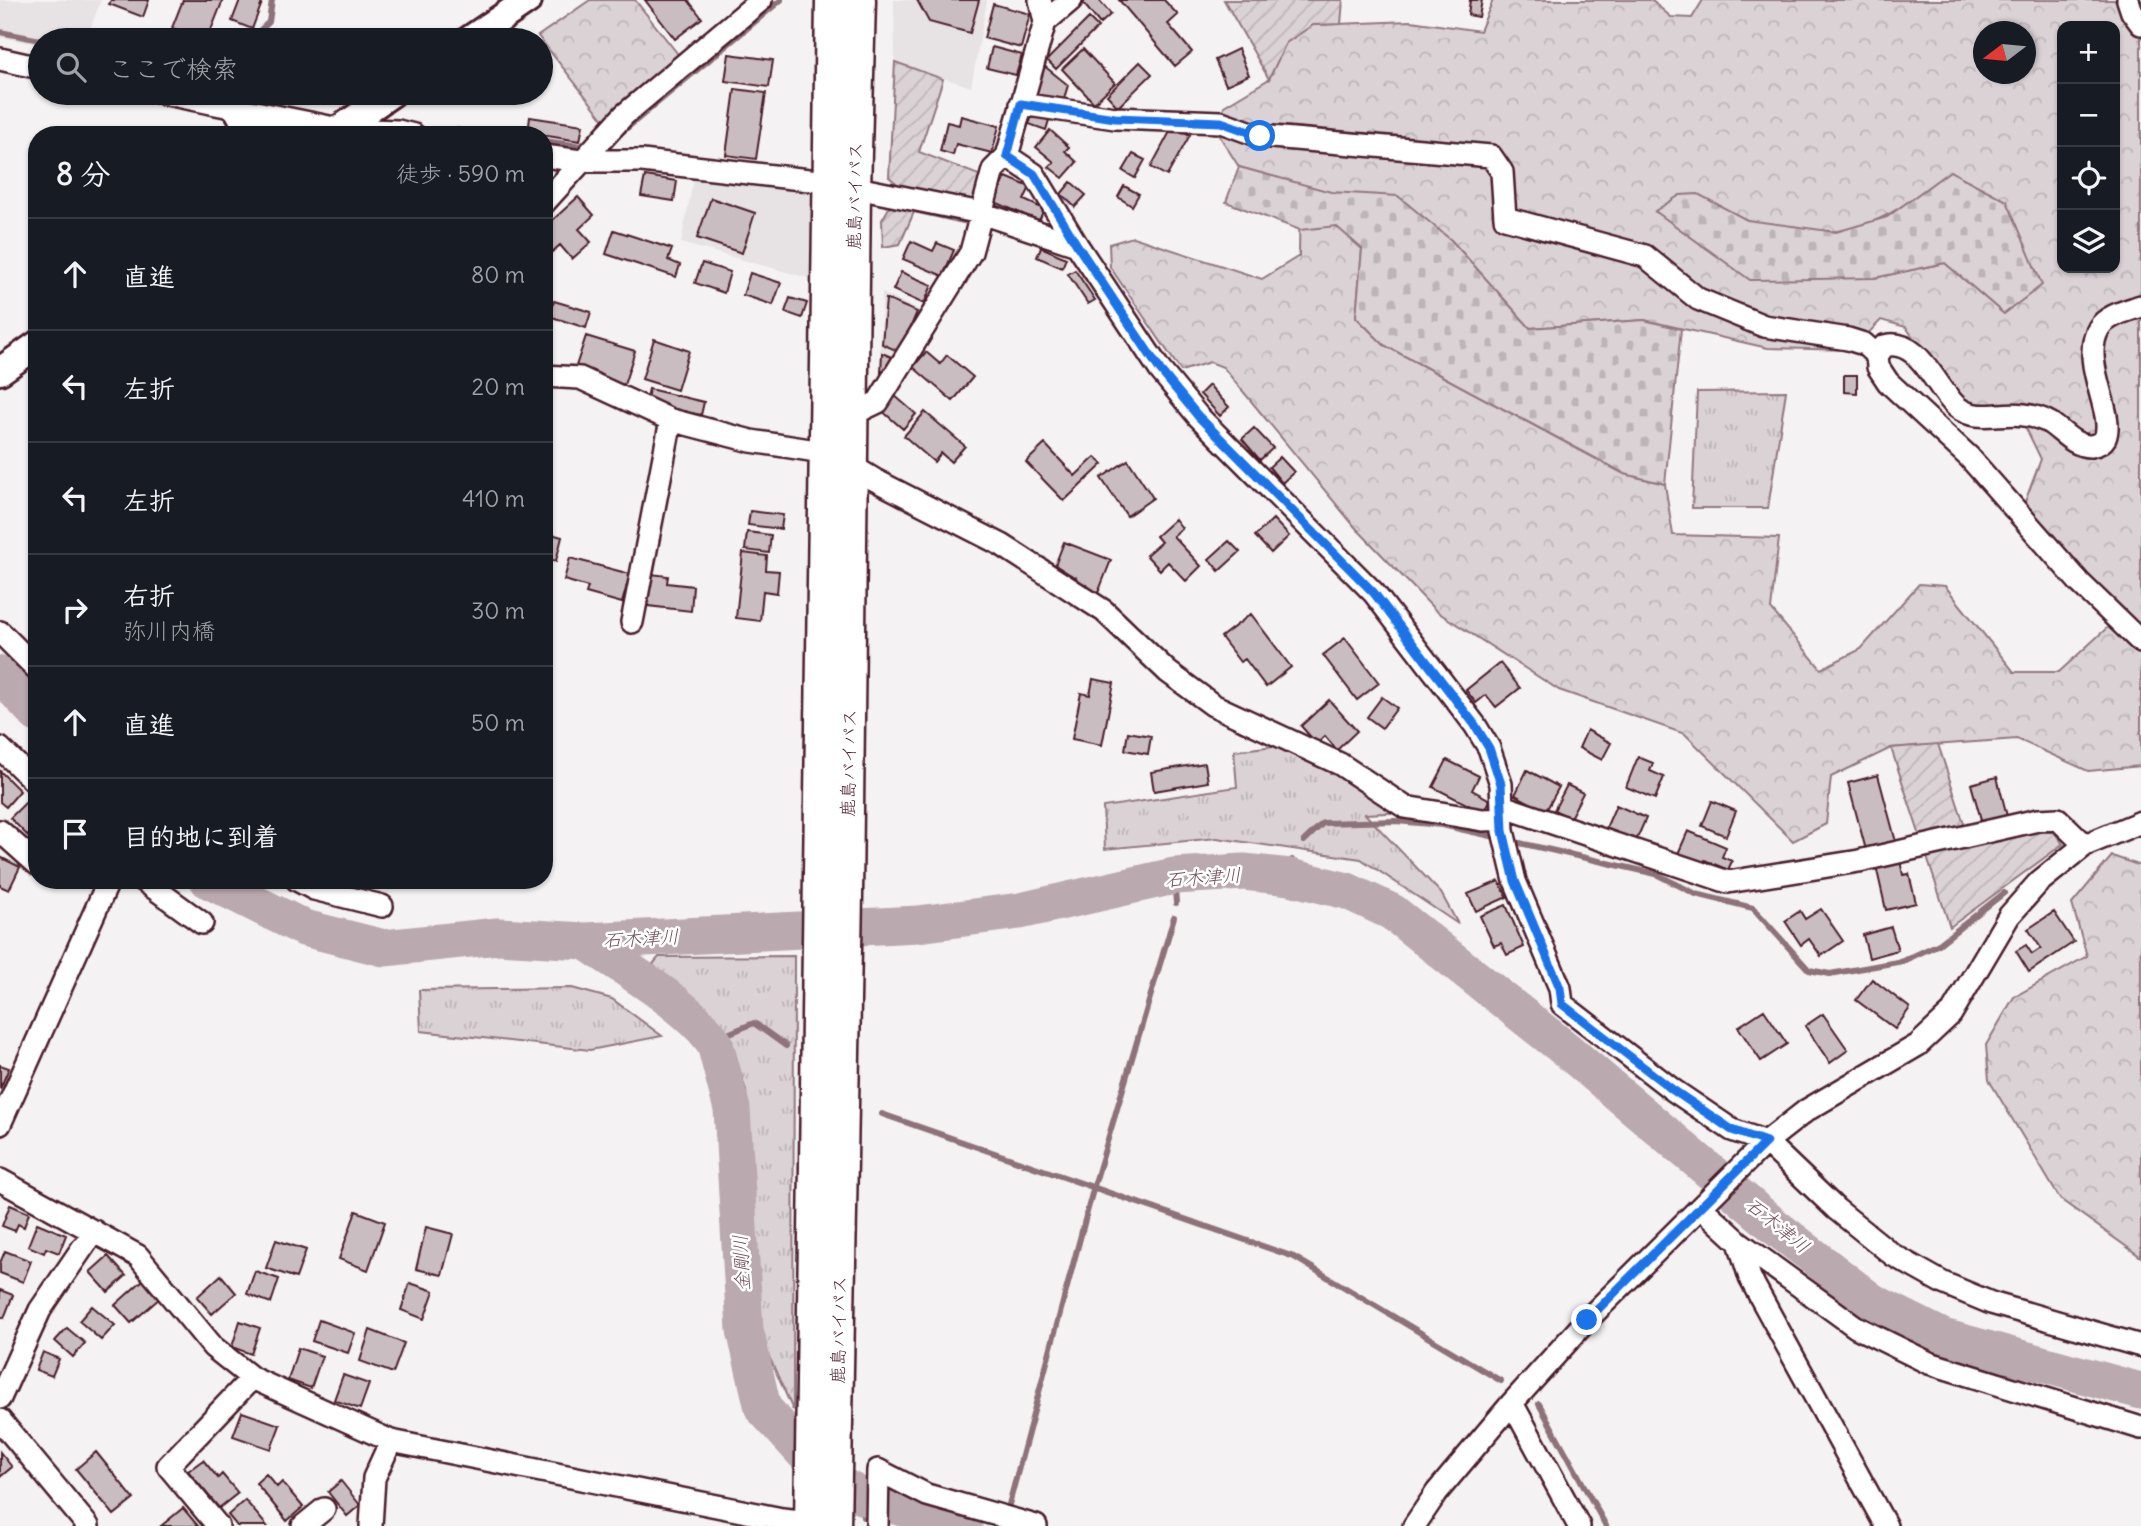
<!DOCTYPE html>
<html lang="ja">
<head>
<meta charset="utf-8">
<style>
	:root { --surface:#171b24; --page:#20242c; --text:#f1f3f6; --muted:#9ea1a6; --line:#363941 }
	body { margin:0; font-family:Delius,"Klee One",sans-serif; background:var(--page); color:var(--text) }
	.controls { position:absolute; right:21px; top:21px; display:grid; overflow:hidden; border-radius:14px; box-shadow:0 2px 5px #0004 }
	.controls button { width:63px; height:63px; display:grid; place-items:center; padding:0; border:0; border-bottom:2px solid var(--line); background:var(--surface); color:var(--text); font:35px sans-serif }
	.compass { position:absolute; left:1973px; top:21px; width:63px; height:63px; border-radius:50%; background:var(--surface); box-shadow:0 2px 5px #0004; rotate:254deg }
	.stop { position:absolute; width:21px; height:21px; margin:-16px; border:5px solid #1a73e8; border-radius:50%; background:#fff }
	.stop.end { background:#1a73e8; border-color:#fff; box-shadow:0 2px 7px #0008 }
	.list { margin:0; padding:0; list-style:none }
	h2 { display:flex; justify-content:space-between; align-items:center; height:91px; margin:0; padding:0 28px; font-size:30px }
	h2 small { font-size:23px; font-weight:400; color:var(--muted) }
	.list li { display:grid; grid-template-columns:46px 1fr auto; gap:21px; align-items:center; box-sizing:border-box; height:112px; padding:0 28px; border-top:2px solid var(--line) }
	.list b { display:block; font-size:26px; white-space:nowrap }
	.list p { margin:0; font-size:23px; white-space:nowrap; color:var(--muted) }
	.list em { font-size:23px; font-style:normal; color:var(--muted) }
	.icon { flex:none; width:38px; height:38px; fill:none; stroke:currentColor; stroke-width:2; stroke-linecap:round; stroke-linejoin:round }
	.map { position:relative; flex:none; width:2141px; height:1526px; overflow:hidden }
	.search { position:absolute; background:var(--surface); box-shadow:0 2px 5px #0004; left:28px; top:28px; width:525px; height:77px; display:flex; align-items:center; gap:18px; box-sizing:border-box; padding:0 24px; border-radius:38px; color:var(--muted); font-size:26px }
	.panel { position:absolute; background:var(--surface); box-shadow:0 2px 5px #0004; left:28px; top:126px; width:525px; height:763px; border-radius:28px }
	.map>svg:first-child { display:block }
	.built { fill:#e7e2e3 }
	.grass { fill:url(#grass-tufts); stroke:#927880; stroke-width:2 }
	.forest { fill:url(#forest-crowns); stroke:#927880; stroke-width:2; fill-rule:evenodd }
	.cemetery { fill:url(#cemetery-stones); stroke:#927880; stroke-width:2 }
	.garden { fill:url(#garden-furrows); stroke:#927880; stroke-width:2 }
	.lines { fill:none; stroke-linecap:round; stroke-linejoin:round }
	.stream { stroke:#8d727a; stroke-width:6 }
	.river { stroke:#baa9ae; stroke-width:37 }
	.building { fill:#cabdc1; stroke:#4a1f2b; stroke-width:2 }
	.minor-casing { stroke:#4a1f2b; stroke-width:26 }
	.major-casing { stroke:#4a1f2b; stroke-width:32 }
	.highway-casing { stroke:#4a1f2b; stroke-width:35 }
	.minor { stroke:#fff; stroke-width:21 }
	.major { stroke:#fff; stroke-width:26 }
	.highway { stroke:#fff; stroke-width:30 }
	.route { stroke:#1a73e8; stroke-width:9 }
	.labels { text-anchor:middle; stroke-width:5; stroke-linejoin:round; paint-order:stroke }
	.street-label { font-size:18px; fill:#4a1f2b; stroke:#fff }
	.water-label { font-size:19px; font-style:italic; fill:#714f59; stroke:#fff }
</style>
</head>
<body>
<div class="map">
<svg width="2141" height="1526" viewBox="0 0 2141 1526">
	<defs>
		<pattern id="grass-tufts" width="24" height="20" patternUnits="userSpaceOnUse" patternTransform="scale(1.75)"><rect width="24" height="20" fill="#dbd2d5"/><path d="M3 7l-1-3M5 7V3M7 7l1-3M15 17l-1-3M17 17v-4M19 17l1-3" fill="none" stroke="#bdb4b7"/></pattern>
		<pattern id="forest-crowns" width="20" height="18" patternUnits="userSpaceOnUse" patternTransform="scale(1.75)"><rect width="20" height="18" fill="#dbd2d5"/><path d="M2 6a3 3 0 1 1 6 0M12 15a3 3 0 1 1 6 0" fill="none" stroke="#bdb4b7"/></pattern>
		<pattern id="cemetery-stones" width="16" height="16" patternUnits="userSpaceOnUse" patternTransform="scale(1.75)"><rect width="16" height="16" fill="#dbd2d5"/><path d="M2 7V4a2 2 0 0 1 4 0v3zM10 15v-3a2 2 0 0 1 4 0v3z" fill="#bdb4b7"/></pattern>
		<pattern id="garden-furrows" width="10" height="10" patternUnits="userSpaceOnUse" patternTransform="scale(1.75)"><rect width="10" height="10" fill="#dbd2d5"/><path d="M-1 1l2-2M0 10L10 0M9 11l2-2" fill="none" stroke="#bdb4b7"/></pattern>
	</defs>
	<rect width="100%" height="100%" fill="#f4f2f2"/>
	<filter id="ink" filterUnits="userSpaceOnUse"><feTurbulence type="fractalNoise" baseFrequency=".0143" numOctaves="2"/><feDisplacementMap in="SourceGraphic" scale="14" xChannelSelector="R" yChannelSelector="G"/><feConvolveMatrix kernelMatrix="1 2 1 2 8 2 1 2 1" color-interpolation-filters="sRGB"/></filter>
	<g filter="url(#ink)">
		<!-- built -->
		<path class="built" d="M0,0H101L86,40H40V45L0,37Z
			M894,0H987L971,87L895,62Z
			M694,177L810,191L812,279L681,243Z
			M882,293L928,314L879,390Z"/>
		<!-- grass -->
		<path class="grass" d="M1786,391L1768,508H1692L1697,392Z
			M1283,745L1410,812L1365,814L1441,893L1458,924L1361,859L1217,838L1105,849L1103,807L1237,787L1234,751Z
			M794,956L793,1410L763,1343L746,1091L729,1034L660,974L653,964L659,957Z
			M572,988L612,999L662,1036L590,1050L421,1031L419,990Z"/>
		<!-- forest -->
		<path class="forest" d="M590,0H635L681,58L605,121L538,36Z
			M1493,0H1651L1671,17L1692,18L1703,0H2141V766L2088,771L2017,739L1891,748L1831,777L1826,824L1793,841L1685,734L1559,690L1436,611L1355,527L1223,367L1210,362L1181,371L1110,267L1109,244L1133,237L1262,279L1299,256L1300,184L1239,167L1219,135L1224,106L1269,79L1285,43L1313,25L1411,21L1480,31ZM2062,26H2115V268H2062ZM1983,32H2025V74H1983ZM1950,172L2004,314L1945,263L1874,278L1656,212C1700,176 1706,206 1747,220C1758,223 1827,233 1837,231C1884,225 1914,198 1950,172ZM1451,240L1530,328L1644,320L1768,348L1852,350L1881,320L1906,327L1970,421L2024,424L2041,459L2017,523L2108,627L2059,672H2014L1945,586L1919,584L1861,649L1821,669L1771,609L1779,538L1673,535L1665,484L1624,474L1384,345L1356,317L1362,249Z
			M2112,856L2141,866V1257L2060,1199L1989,1080L1986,1045L2014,997L2087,956L2072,904Z"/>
		<!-- cemetery -->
		<path class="cemetery" d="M1239,167L1331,192L1398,196L1451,240L1530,328L1644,320L1681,329L1665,484L1625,474L1384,345L1356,317L1362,249L1336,226L1300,230L1226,202Z
			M1950,171L2007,201L2042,285L2004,314L1945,263L1874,278L1750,280L1655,211L1680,195L1698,194L1747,220L1836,232L1887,217Z"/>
		<!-- garden -->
		<path class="garden" d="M1224,0H1343L1341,24L1313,25L1286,43L1269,79Z
			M895,62L943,79L919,152L984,177L972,225L914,212L900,244L883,247L882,220L901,187L889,177Z
			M1938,744L1970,842L2047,823L2063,844L1950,927L1891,748Z"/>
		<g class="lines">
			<!-- stream -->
			<path class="stream" d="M0,32L40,40
				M250,40L269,22L272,0
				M286,93L300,96
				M455,130L490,135
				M621,133L781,0
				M544,141L588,147
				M1304,841L1323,823L1396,821L1442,825L1500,838
				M1511,841L1656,874L1696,894L1753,908L1809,970L1830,974L1903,961L1939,944L2004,893
				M1174,876L1176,903
				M1290,877L1292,860
				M715,1044L725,1035L754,1023L786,1046
				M882,1114L1294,1257L1501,1381
				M1539,1404L1606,1526
				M861,1496L863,1517
				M1007,1512L1094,1186L1174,917"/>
			<!-- river -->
			<path class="river" d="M0,674L37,714
				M208,880L304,928L384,948L498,936L585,941L918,924L1020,911L1174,876L1244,872L1290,877L1347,891L1392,912L1569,1052L1778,1229L1871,1301L1943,1337L2141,1391
				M585,941C621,966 693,1008 715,1044L732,1109L745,1330L763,1408L826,1477L861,1496L964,1526"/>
		</g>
		<!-- building -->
		<path class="building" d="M111,0H149L143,17L109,4Z
			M183,0H223L207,40L172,28Z
			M240,0H263L252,29L232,21Z
			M645,0H688L702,18L675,39Z
			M917,0H979L970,33L929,22Z
			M1086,0H1099L1111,14L1100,24L1083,3Z
			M1119,0H1164L1178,15L1168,24L1192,52L1175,66Z
			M1470,0H1482L1479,17L1468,15Z
			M993,4L1030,14L1021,48L984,38Z
			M1089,18L1098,27L1056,69L1047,60Z
			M992,47L1022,55L1016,75L987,68Z
			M1083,49L1115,83L1094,103L1062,69Z
			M1238,49L1249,75L1226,85L1215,60Z
			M729,54L773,60L769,87L725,81Z
			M1140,62L1152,74L1118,107L1107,95Z
			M1043,65L1068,85L1063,102L1035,94Z
			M735,89L766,93L756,159L726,155Z
			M1033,114L1049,120L1046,130L1029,124Z
			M961,116L999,126L992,153L956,144L953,155L940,151L947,122L959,125Z
			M530,117L583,125L580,141L528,133Z
			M1173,126L1190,135L1167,176L1151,167Z
			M1050,130L1069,147L1065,151L1077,162L1063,178L1049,167L1054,162L1036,147Z
			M1133,154L1145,160L1135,178L1123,171Z
			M645,176L677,181L674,201L641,196Z
			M1006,177L1030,187L1024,200L1044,209L1039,221L995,202Z
			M1071,182L1086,195L1075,207L1061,194Z
			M1124,186L1139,194L1132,206L1118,197Z
			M578,197L594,215L579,229L591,242L572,259L560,245L550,254L544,248V228Z
			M711,198L755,213L742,253L697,238Z
			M614,230L672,249L668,260L680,265L676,277L606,254Z
			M911,241L933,251L937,243L954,250L943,276L903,259Z
			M1041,247L1066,258L1062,268L1037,257Z
			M702,263L730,272L724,293L695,283Z
			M1075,270L1095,300L1088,304L1068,274Z
			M901,272L932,285L924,304L893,290Z
			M750,273L781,283L773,305L743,295Z
			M790,298L807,303L802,318L785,312Z
			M886,299L917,312L900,352L882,344Z
			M554,301L591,312L586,328L549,316Z
			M586,336L635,351L624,385L575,369Z
			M654,339L689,351L677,390L642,379Z
			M926,352L940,364L947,355L973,377L953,401L913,367Z
			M882,353L894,358L887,375L881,373Z
			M1844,375H1857V393L1844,392Z
			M1209,385L1229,407L1220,416L1200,394Z
			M649,389L704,402L701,415L646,403Z
			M894,395L916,414L903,429L881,410Z
			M925,412L965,446L951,462L941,453L934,462L904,436Z
			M1254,428L1273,448L1260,460L1242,439Z
			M1045,444L1075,476L1095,457L1103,464L1064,501L1026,462Z
			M1280,457L1294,472L1282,483L1269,467Z
			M1128,460L1153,498L1127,516L1101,478Z
			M750,511L783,515L781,529L748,525Z
			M1175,519L1182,528L1173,536L1201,566L1186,581L1168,562L1160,570L1146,555L1161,542L1156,536Z
			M1273,519L1289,536L1271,553L1255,536Z
			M544,532L562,537L556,561L544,558Z
			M747,532L771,535L769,553L745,550Z
			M1229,541L1240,552L1219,571L1209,559Z
			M1064,542L1111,560L1098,593L1074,583L1076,577L1054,568Z
			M743,553L767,556L766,570L779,571L777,593L763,591L760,621L736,618Z
			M570,558L630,574L622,603L586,593L588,587L564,580Z
			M651,574L668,576L667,583L693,586L691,611L648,606Z
			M1251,614L1291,667L1266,687L1245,659L1240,662L1221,637Z
			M1345,638L1379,683L1357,700L1323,655Z
			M1500,663L1520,688L1496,707L1486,695L1476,703L1466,690Z
			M1093,679L1114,683L1102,745L1072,739L1081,693L1090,695Z
			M1382,697L1397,708L1382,728L1367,717Z
			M1329,700L1357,731L1337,750L1325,736L1317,744L1301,726Z
			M1587,730L1611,743L1602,760L1579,748Z
			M1128,732L1151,736L1148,754L1125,750Z
			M1638,757L1653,763L1650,771L1664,777L1655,799L1626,787Z
			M1447,760L1479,776L1472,790L1490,800L1484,813L1433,787Z
			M1205,763L1208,782L1154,791L1151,772Z
			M1527,770L1559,787L1546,811L1515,795Z
			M0,771L20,791L6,807L0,802Z
			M1878,775L1896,842L1866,850L1848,783Z
			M1997,777L2007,816L1982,823L1971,784Z
			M1567,785L1583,793L1570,818L1554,810Z
			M28,800L37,808L35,843L10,818Z
			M1712,801L1736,811L1726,836L1702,826Z
			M1616,805L1646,818L1636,841L1606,828Z
			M1688,831L1726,847L1722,857L1732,861L1728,870L1705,860L1702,867L1677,856Z
			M0,857L20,867L9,890L0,886Z
			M1900,860L1903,875L1909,874L1916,903L1886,910L1876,866Z
			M1499,881L1507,897L1476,911L1468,894Z
			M1506,905L1524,947L1507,955L1501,943L1494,946L1480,916Z
			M1821,909L1843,941L1821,956L1809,939L1801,945L1785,921L1800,911L1805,919Z
			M2054,912L2074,942L2029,972L2016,951L2026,945L2032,954L2041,948L2028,929Z
			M1891,927L1898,950L1869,958L1863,935Z
			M1872,979L1910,1008L1895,1029L1856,1000Z
			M1764,1010L1787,1044L1761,1061L1738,1027Z
			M1823,1014L1848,1050L1830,1063L1805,1026Z
			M0,1065L9,1068L0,1089Z
			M10,1205L29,1213L24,1227L18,1224L15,1231L2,1226Z
			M356,1211L385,1222L368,1270L339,1259Z
			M37,1223L66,1235L59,1253L46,1248L44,1253L28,1246Z
			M426,1227L453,1234L442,1275L416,1269Z
			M276,1240L306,1250L296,1278L266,1268Z
			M5,1251L31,1261L23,1282L0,1273V1263Z
			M108,1256L126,1276L108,1292L90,1272Z
			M255,1271L279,1279L271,1303L247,1294Z
			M221,1275L236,1293L212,1314L197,1297Z
			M143,1280L160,1298L131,1323L115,1305Z
			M410,1283L434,1291L424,1319L401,1310Z
			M0,1290L13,1295L4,1318L0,1316Z
			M92,1306L115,1325L101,1340L79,1321Z
			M319,1320L355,1333L348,1353L312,1341Z
			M240,1321L260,1328L251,1354L232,1347Z
			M67,1328L85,1343L73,1357L55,1341Z
			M370,1330L404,1343L393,1373L360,1361Z
			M298,1348L322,1356L311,1388L288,1380Z
			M43,1352L59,1359L52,1376L36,1370Z
			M343,1375L369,1384L360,1409L334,1400Z
			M242,1412L280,1425L271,1449L233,1436Z
			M0,1452L12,1467L0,1477Z
			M96,1452L134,1499L114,1515L76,1469Z
			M203,1460L218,1478L222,1474L238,1493L219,1508L188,1471Z
			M266,1474L277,1487L282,1482L303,1507L287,1521L256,1483Z
			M341,1481L360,1505L347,1516L328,1492Z
			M245,1500L267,1526H237L228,1515Z
			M183,1508L198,1526H161Z"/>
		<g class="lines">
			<!-- minor casing -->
			<g class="minor-casing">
				<path id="minor" d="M2128,0L2132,12L2141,24
					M1045,22L1071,0
					M0,59L40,68
					M162,93L339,129L398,131L414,135
					M1021,104L1115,118L1221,122L1260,136L1491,156L1502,172L1505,218L1645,256L1698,299L1764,326L1848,339L1864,344L1877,356
					M544,156L581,161H642L827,182L981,213L1077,245L1160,370L1198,416L1374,593L1475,725L1489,748L1501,784L1503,831L1515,881L1560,988L1562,1004L1673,1090L1732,1130L1766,1142L1836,1209L1893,1255L1943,1283L1991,1303L2141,1346
					M1007,156L1034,174L1077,245
					M544,203L624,115L761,0
					M2141,306C2127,311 2107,315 2099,328C2079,362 2116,413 2105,438C2102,443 2096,445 2091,446C2075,447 2062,431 2050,423C2043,419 2033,416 2024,415C2002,411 1976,423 1957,407C1936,389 1919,336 1884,346L1877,356L1878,367L1888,382L1969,457L2080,583L2141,642
					M544,376L580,378L671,420L751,441L823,452
					M853,414L878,402L971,252L993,170L1007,156L1045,22L1040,0
					M852,466L875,480L1002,545L1104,611L1168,672L1213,705L1340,764L1405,807L1483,820L1502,819
					M632,622L671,420
					M0,632L37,669
					M0,748L37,784
					M1502,806L1728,882L1859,861L2038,820L2058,819L2085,845
					M0,831L37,864
					M143,880L202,923
					M297,880L314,889L382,906
					M0,1124L109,880
					M0,1180L138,1256L213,1347L252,1378L391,1441L782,1519L811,1522
					M1701,1207L1739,1242L1750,1278L1886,1526
					M1739,1242L1856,1327L1929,1363L2141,1428
					M0,1398L40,1310L94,1231
					M1512,1403L1579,1526
					M0,1420L88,1526
					M218,1526L168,1466L252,1378
					M303,1526L324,1509
					M371,1526L374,1478L391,1441
					M877,1526L878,1470L927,1495L1036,1526
					M1414,1526L1437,1492L1512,1403L1587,1320L1766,1142L1807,1110L1918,1045L1951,1014L2009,916L2039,882L2085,845L2141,822"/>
			</g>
			<!-- major casing -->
			<g class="major-casing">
				<path id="major" d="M469,40L528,0
					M237,108L251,135
					M331,135L392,93
					M0,371L37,345"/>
			</g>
			<!-- highway casing -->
			<g class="highway-casing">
				<path id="highway" d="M810,1526L831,0
					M835,1526L847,895L855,189L860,0"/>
			</g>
			<!-- minor -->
			<use href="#minor" class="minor"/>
			<!-- major -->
			<use href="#major" class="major"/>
			<!-- highway -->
			<use href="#highway" class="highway"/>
		</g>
	</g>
	<g class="lines" filter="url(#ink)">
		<!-- route -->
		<path class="route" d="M1260,136L1221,122L1115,118L1021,104L1007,156L1034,174L1077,245L1160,370L1198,416L1374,593L1475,725L1489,748L1501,784L1503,831L1515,881L1560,988L1562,1004L1673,1090L1732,1130L1766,1142L1587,1320"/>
	</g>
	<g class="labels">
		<!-- street labels -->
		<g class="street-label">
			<text transform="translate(855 196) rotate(-89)" y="6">鹿島バイパス</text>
			<text transform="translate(849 763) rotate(-89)" y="6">鹿島バイパス</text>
			<text transform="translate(839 1330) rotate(-89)" y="6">鹿島バイパス</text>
		</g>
		<!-- water labels -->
		<g class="water-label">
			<text transform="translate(1203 877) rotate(-4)" y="7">石木津川</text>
			<text transform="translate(641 938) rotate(-3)" y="7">石木津川</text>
			<text transform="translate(1778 1225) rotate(39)" y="7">石木津川</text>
			<text transform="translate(741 1263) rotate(-93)" y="7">金剛川</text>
		</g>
	</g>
</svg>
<div class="controls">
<button>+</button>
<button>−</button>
<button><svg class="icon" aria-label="locate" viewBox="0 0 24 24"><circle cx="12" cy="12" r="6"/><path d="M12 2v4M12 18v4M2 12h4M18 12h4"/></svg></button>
<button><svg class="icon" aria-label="layers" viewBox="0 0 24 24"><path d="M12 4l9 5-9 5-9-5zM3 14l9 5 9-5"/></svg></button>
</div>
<svg class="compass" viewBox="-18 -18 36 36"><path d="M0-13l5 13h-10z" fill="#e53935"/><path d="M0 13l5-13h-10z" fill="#9ea1a6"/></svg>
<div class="stop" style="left:1260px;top:136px"></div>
<div class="stop end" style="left:1587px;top:1320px"></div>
<div class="search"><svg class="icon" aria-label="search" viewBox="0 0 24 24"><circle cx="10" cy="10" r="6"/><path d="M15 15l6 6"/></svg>ここで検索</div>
<section class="panel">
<h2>8 分<small>徒歩 · 590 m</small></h2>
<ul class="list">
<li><svg class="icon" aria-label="ahead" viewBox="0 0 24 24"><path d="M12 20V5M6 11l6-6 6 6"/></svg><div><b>直進</b></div><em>80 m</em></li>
<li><svg class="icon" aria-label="left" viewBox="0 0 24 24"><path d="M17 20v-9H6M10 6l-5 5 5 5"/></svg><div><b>左折</b></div><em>20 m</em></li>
<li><svg class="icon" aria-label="left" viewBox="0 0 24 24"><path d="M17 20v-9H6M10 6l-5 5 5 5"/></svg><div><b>左折</b></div><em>410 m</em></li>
<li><svg class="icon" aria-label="right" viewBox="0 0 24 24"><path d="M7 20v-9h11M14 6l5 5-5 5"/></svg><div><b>右折</b><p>弥川内橋</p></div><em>30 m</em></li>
<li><svg class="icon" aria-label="ahead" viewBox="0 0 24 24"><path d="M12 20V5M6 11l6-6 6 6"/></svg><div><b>直進</b></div><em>50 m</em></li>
<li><svg class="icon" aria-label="arrive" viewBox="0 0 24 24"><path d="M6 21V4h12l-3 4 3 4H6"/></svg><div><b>目的地に到着</b></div></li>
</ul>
</section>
</div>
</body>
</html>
